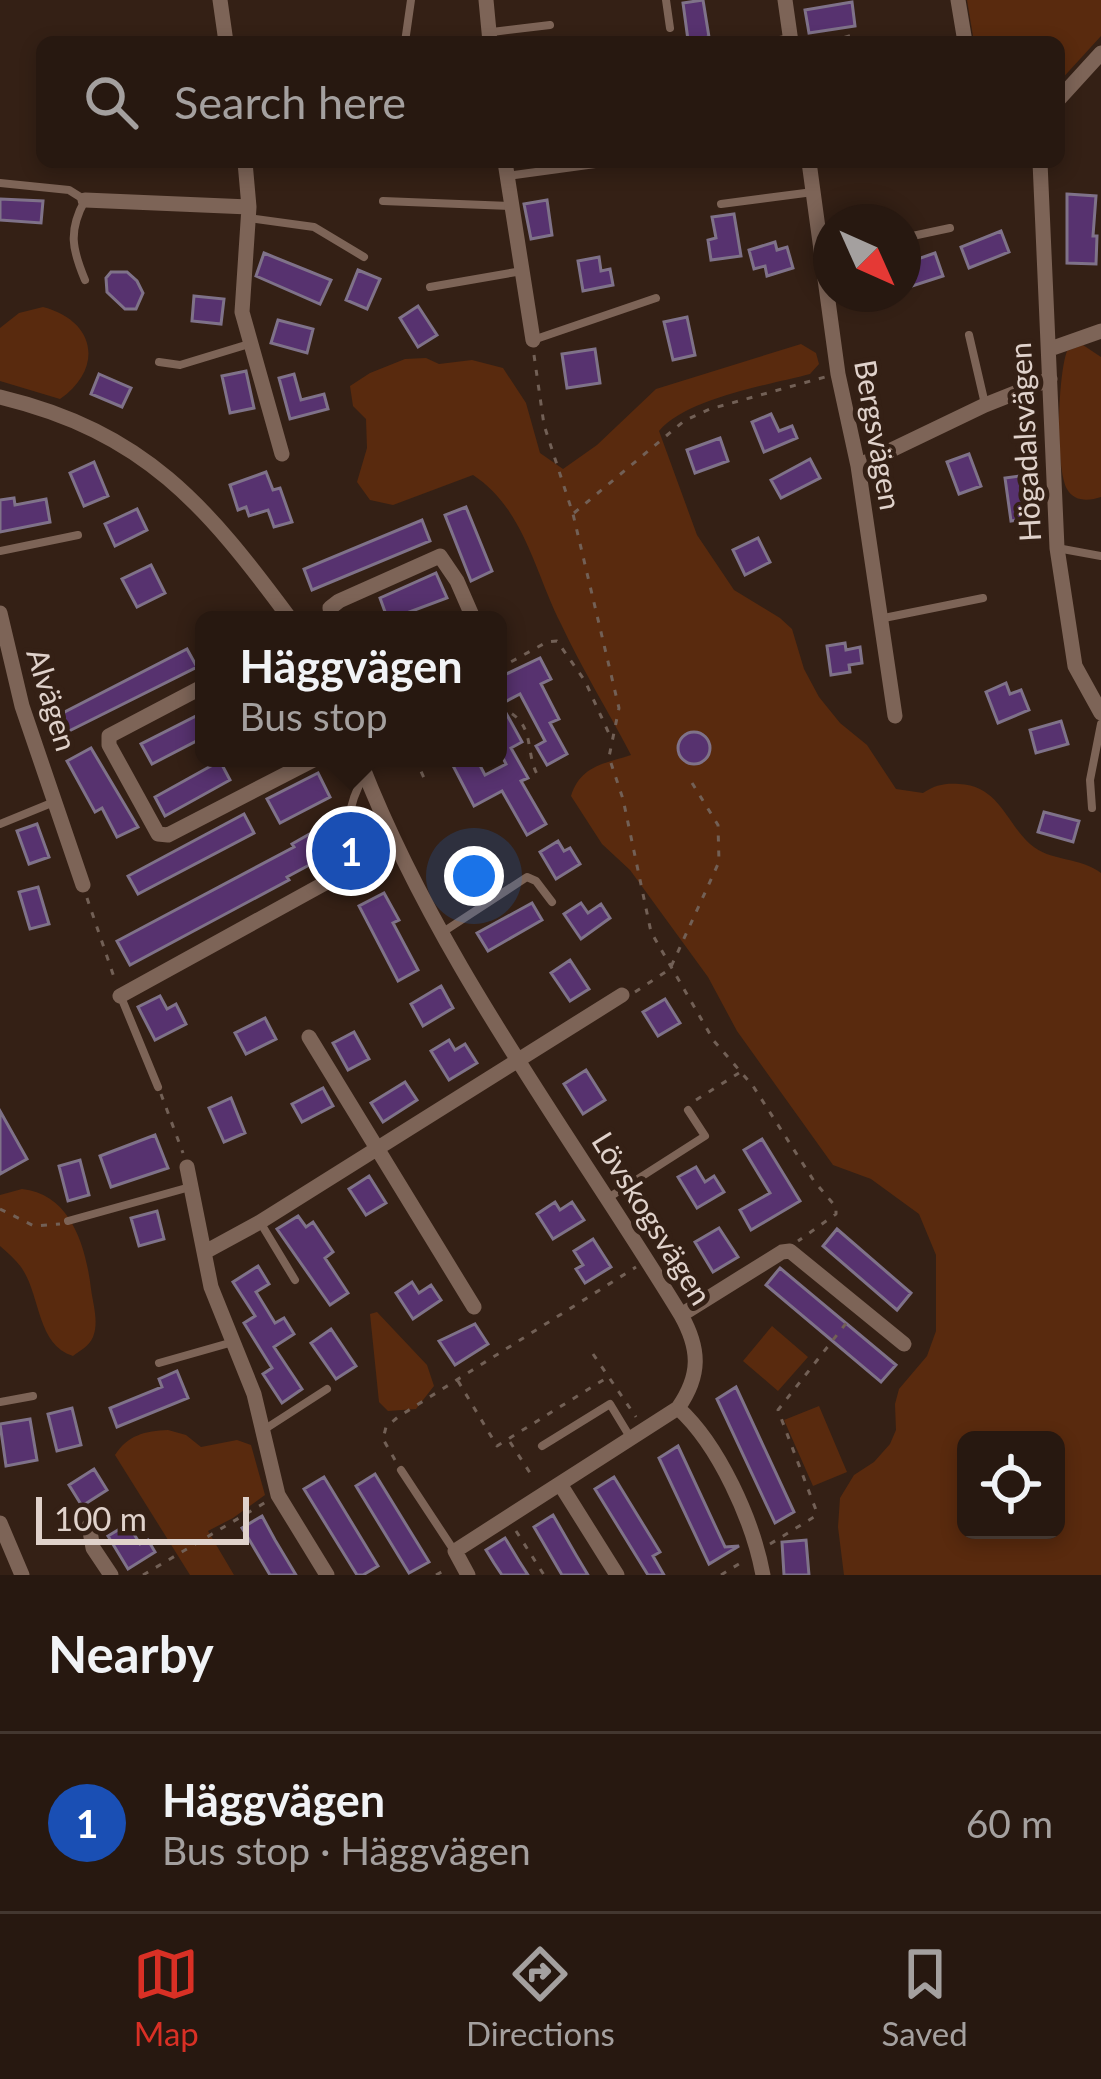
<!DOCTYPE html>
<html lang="en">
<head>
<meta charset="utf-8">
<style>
	:root { --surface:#271810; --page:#33251e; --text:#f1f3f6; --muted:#a4a09f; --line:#433730; --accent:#d93025 }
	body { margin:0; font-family:Lato,sans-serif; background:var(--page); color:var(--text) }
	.controls { position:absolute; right:36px; bottom:36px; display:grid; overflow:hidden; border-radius:18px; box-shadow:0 6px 18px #0003 }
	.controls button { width:108px; height:108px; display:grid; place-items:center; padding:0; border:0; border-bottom:3px solid var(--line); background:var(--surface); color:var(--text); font:60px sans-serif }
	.compass { position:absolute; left:813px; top:204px; width:108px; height:108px; border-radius:50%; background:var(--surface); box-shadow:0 6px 18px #0003; rotate:135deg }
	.scale { position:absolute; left:36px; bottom:30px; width:213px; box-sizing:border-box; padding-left:12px; border:6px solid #e0d2cb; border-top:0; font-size:33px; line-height:42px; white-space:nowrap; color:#e0d2cb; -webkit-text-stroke:9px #342015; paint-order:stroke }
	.you { position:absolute; left:474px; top:876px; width:42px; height:42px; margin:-30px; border:9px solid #fff; border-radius:50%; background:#1a73e8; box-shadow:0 0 0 18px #1a73e833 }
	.badge { display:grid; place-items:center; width:78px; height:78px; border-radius:50%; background:var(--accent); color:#fff; font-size:39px; font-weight:700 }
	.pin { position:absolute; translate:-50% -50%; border:6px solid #fff; box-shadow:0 3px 12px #0006 }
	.popup { position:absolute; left:195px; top:611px; width:312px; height:156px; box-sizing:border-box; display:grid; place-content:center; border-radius:18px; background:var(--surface); filter:drop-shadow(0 3px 9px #0005); font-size:39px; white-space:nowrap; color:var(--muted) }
	.popup b { font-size:45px; color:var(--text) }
	.popup::after { content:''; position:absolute; left:50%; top:100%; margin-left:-24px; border:24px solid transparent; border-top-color:var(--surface) }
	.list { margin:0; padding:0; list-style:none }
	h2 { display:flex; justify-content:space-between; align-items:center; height:156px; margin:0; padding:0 48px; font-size:51px }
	h2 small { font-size:39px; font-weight:400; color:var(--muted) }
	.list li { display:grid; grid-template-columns:78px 1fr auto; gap:36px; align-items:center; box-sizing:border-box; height:180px; padding:0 48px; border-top:3px solid var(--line) }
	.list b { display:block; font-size:45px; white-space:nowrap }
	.list p { margin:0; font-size:39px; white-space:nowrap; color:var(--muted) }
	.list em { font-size:39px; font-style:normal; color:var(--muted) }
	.icon { flex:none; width:66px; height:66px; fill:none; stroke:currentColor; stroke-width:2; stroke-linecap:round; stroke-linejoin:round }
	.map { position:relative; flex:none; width:1101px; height:1575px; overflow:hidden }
	.search { position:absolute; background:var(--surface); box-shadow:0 6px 18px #0003; left:36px; right:36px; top:36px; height:132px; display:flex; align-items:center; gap:30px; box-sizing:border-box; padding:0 42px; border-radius:18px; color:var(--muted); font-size:45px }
	.sheet { height:336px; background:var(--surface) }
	nav { display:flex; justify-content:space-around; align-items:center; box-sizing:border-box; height:168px; border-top:3px solid var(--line); background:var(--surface); font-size:33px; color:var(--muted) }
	nav a { display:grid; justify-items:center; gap:6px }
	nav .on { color:var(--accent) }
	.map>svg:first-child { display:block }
	.green { fill:#592a0e; fill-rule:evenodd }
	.building { fill:#57326f; stroke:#7f7289; stroke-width:3 }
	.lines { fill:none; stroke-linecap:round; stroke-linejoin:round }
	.path { stroke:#726056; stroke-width:3; stroke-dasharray:6 9; stroke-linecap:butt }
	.service { stroke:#7d6457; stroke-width:8 }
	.minor { stroke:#7d6457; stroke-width:15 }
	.labels { text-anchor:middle; stroke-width:10; stroke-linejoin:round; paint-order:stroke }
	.street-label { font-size:30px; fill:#e0d2cb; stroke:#342015 }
</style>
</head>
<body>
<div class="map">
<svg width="1101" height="1575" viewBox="0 0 1101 1575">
	<rect width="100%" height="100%" fill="#342015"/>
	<!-- green -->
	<path class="green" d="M967,0H1101V36L1059,82V42H974Z
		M43,307C96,321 104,368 60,399L0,381V328L19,313Z
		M801,344L816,353L819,364L810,374C769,385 687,398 659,431L697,535L734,590L780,618L792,629L804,669L819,697L840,723L867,745L896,789L923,793C935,785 945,783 959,784C999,786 1005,821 1030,844C1050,862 1081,857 1101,873V1575H844L838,1527L840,1498L854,1475L874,1462L890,1444L896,1430L895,1404L899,1389L927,1356L936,1331V1255L919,1214L871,1179L833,1165L737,1031L708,977L630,870L602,844L571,796C581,765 604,764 631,755C608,711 582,669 561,624C535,573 524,508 473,475L393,505L370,500L357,482L367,448L366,419L353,406L350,386L370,373L405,359L426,358L439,364L472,360L503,368L526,403L540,453L563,469L597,445L656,389ZM966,1440H1056V1530H966Z
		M1083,345L1101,357V497C1089,501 1074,502 1067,489C1055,466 1058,375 1067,351Z
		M22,1189C71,1194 86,1247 91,1289C93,1304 99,1322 93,1337C89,1346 81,1350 73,1356C36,1344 41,1295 21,1267C15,1259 7,1252 0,1246V1195Z
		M377,1312L427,1365L434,1386L416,1409L388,1411L379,1402L370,1314Z
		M772,1326L808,1357L778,1391L743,1361Z
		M819,1406L847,1472L813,1486L784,1420Z
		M168,1430L186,1435L201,1447L237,1440L251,1445L265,1495L233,1518L208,1531L234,1575H190L115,1455C128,1435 145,1431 168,1430Z"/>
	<!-- building -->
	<path class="building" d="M703,0L709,37L688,40L683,3Z
		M852,2L855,26L809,33L805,10Z
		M1067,194L1096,196L1093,236H1097L1096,264L1067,263Z
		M0,199L43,201L41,223L0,220Z
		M547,200L552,235L531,239L524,204Z
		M734,214L741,256L711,260L708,240L716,238L712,217Z
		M1001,231L1009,252L969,268L961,247Z
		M775,242L777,250L787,247L793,268L767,276L765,266L754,269L749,250Z
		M264,253L331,280L320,304L256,276Z
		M935,253L943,276L903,289V264Z
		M599,257L601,271L610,269L613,285L583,291L578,261Z
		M358,270L380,279L367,309L346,300Z
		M111,272H127L137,281L143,293L136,309H125L107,292L106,278Z
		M194,296L224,299L221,324L192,321Z
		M418,306L437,335L418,347L400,318Z
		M687,317L695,355L673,360L664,322Z
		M278,320L313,329L307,353L271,343Z
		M595,349L600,383L567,388L562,354Z
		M246,371L254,408L230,413L222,376Z
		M99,374L131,388L122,407L91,394Z
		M294,374L301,400L324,394L328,409L290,419L279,378Z
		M771,414L779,431L792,426L797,438L764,452L752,422Z
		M720,438L728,461L695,473L687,450Z
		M969,454L981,486L959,494L947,462Z
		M810,459L820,478L781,498L771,480Z
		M94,462L108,496L84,506L70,473Z
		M266,472L273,490L280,488L292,522L274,527L268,510L249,516L246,507L238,510L230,485Z
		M1028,475L1034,518L1011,521L1005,478Z
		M14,498L15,505L46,499L50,522L0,532V500Z
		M466,507L492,571L471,581L445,515Z
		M137,509L147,530L115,546L105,524Z
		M422,520L430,541L312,590L304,569Z
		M758,538L770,562L745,575L733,550Z
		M151,565L165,593L137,607L122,579Z
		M436,573L447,598L388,620L380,598Z
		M845,643L846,650L860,647L862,663L849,665L850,672L831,675L827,646Z
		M187,649L197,667L63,734L55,717Z
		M540,658L551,679L541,684L559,719L550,723L567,754L547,765L536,746L545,741L520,694L501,704L522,742L511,748L528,778L521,781L546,824L527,835L502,791L474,806L449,758H476L485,775L506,764L498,748V678Z
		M1006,683L1010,694L1021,690L1029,710L998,723L986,692Z
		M204,712V737L152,764L141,744Z
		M1061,721L1068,744L1036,753L1030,730Z
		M678 748a16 16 0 1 1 32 0a16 16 0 1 1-32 0Z
		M91,748L138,827L117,837L102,808L95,812L67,761Z
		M220,761L230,780L165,816L155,797Z
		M318,773L330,797L280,823L267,799Z
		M1044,812L1079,821L1073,842L1038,832Z
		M244,814L254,833L138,894L128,876Z
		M37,824L49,857L29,864L17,831Z
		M313,832L326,856L287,877L289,880L130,965L117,941L294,847L292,844Z
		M558,841L564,851L570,848L580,864L556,879L540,852Z
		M38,887L49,924L30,929L19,892Z
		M384,893L399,920L393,923L418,970L398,981L359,906Z
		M532,903L542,920L488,951L477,933Z
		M581,903L588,913L601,904L610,918L581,939L564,914Z
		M570,960L589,989L570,1001L551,973Z
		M441,986L453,1008L423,1026L411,1004Z
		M160,996L167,1009L176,1004L186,1024L155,1040L138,1007Z
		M665,999L680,1023L658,1036L643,1012Z
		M265,1018L276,1039L246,1054L235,1033Z
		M354,1032L369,1059L348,1070L333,1043Z
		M449,1040L455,1050L465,1044L477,1063L449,1080L431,1051Z
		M586,1070L605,1100L583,1114L564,1084Z
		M405,1082L417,1100L383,1122L371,1103Z
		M323,1088L333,1106L302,1122L292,1104Z
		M231,1098L245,1133L224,1142L209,1108Z
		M0,1111L27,1159L0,1174Z
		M155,1135L168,1168L111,1187L100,1156Z
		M762,1139L800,1201L751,1230L740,1210L770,1193L744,1150Z
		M80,1160L89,1195L68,1201L59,1166Z
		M696,1167L705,1182L714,1176L724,1192L697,1208L678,1177Z
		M369,1176L386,1203L366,1215L349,1189Z
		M555,1202L560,1210L572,1202L584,1220L553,1239L537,1214Z
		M157,1211L164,1239L139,1246L131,1218Z
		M298,1216L306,1227L313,1222L333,1252L325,1258L348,1293L330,1305L277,1229Z
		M719,1228L738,1257L713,1272L695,1242Z
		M837,1229L911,1293L897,1310L823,1246Z
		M593,1239L611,1267L585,1283L576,1269L583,1265L574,1251Z
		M258,1266L269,1284L256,1292L275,1323L284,1318L294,1334L274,1347L302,1389L282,1403L263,1374L272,1368L244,1323L255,1316L233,1282Z
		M780,1268L896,1365L881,1382L766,1285Z
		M412,1282L419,1293L431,1285L441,1300L413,1319L396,1293Z
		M475,1324L488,1344L455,1365L439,1341Z
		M331,1329L356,1366L336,1379L311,1343Z
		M177,1371L188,1398L117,1427L110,1408L162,1387L159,1379Z
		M736,1387L794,1512L775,1523L717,1399Z
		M72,1408L81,1445L57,1451L48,1414Z
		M30,1419L37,1460L6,1466L0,1424Z
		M678,1446L725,1547L739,1546L709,1564L659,1458Z
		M94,1469L107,1490L82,1506L69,1485Z
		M375,1474L429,1562L409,1573L356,1486Z
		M324,1477L378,1566L363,1575H357L304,1489Z
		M614,1477L660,1552L653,1556L664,1575H648L595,1489Z
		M553,1515L576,1555L588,1575H562L534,1527Z
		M262,1516L275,1540L296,1575H270L250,1541L242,1528Z
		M128,1524L140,1544L148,1540L155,1552L128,1569L108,1536Z
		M505,1538L519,1561L528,1575H502L494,1563L486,1550Z
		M806,1540L809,1575H784L782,1542Z"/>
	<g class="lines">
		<!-- path -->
		<path class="path" d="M830,42L858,33
			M534,355L544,425L573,514L619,708L609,757L623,799L651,932L714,1041L753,1086L814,1181L836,1207V1214L798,1241
			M574,513L684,421L710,409L825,377
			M498,669L547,642L557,641L585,681L611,738
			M498,718L511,713C535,729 525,753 538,776
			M415,758L424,778
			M87,898L115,980
			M635,992L670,969L719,862L718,825L689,778
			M161,1094L183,1153
			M696,1100L739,1073
			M0,1209L34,1226L60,1224
			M593,1354L636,1417
			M458,1381L497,1446L608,1377
			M510,1442L534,1479
			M395,1460L383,1439L386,1427L398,1417L636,1267
			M516,1531L544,1575
			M770,1544L814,1517L816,1510L778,1410L851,1317
			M143,1575L266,1502
			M436,1575L449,1568
			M721,1575L742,1562"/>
		<!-- service -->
		<path class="service" d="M666,0L670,28
			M492,32L550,25
			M405,42L411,0
			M770,42L790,38
			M507,176L610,162
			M0,183L69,190L85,200C68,231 72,249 85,280
			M383,201L512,206
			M721,204L813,192
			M249,218L314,227L364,257
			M903,238L950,228
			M430,287L522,271
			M969,335L985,404
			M533,340L656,298
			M159,362L180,365L249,344
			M1057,548L1101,556
			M0,551L78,535
			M879,619L983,598
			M1092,808L1090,780L1101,724
			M0,824L54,802
			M361,861C339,839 350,800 364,776
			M443,932L527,877L536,881L552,902
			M121,997L158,1087
			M608,1198L705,1136L688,1110
			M68,1221L190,1187
			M260,1222L295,1280
			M159,1363L233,1342
			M0,1402L33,1396
			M262,1431L327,1389
			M542,1446L610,1404L630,1437
			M401,1470L453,1549"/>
		<!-- minor -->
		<path class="minor" d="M220,0L226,42
			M486,0L490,42
			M785,0L791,42
			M958,0L965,42
			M1059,99L1101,53
			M245,162L249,207L242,312L282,454
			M505,162L533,340
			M809,162L838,374L858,466L895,716
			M1040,162L1057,548L1075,666L1101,713
			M85,200L249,207
			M1050,349L1101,331
			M0,397C145,432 206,505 291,620
			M858,466L985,405L1050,379
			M0,613L22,706L83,885
			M332,620L330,608L339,601L440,556L457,581L474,620
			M204,686L109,736V745L158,834L168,835L317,758
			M359,758C436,959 570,1133 681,1315C700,1349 701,1375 678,1408L455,1551L468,1575
			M120,996L396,844
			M309,1037L474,1307
			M187,1167L211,1287L254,1394L278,1495L327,1575
			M205,1252L260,1222L622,995
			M681,1315L782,1252L790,1251L904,1344
			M678,1408C719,1445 753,1521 763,1575
			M560,1484L617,1575
			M0,1523L22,1575
			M89,1526L93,1548L111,1575"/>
	</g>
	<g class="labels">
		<!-- street labels -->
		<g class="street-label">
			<text transform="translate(877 435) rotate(80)" y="10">Bergsvägen</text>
			<text transform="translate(1026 442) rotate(-93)" y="10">Högadalsvägen</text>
			<text transform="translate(51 700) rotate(73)" y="10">Alvägen</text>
			<text transform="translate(651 1219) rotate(58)" y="10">Lövskogsvägen</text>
		</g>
	</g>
</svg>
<div class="controls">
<button><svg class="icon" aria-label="locate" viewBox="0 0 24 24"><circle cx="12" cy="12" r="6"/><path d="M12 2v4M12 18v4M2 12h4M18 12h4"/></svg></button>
</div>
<svg class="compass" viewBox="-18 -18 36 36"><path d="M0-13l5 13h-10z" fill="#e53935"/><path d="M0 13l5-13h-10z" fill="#a4a09f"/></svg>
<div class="scale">100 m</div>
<div class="you"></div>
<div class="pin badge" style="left:351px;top:851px;background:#1a4fb4">1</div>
<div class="popup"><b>Häggvägen</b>Bus stop</div>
<div class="search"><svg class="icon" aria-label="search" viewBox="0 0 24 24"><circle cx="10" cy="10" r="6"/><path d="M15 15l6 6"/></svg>Search here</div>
</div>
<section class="sheet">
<h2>Nearby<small></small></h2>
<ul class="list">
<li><span class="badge" style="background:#1a4fb4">1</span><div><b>Häggvägen</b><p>Bus stop · Häggvägen</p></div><em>60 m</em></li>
</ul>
</section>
<nav>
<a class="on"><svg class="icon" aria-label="map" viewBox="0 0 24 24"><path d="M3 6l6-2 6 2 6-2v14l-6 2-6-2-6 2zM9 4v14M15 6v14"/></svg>Map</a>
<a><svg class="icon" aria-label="directions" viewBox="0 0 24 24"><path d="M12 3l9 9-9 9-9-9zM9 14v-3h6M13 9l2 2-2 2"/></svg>Directions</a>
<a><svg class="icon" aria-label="saved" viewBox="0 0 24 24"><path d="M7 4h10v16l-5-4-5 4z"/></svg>Saved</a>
</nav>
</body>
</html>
